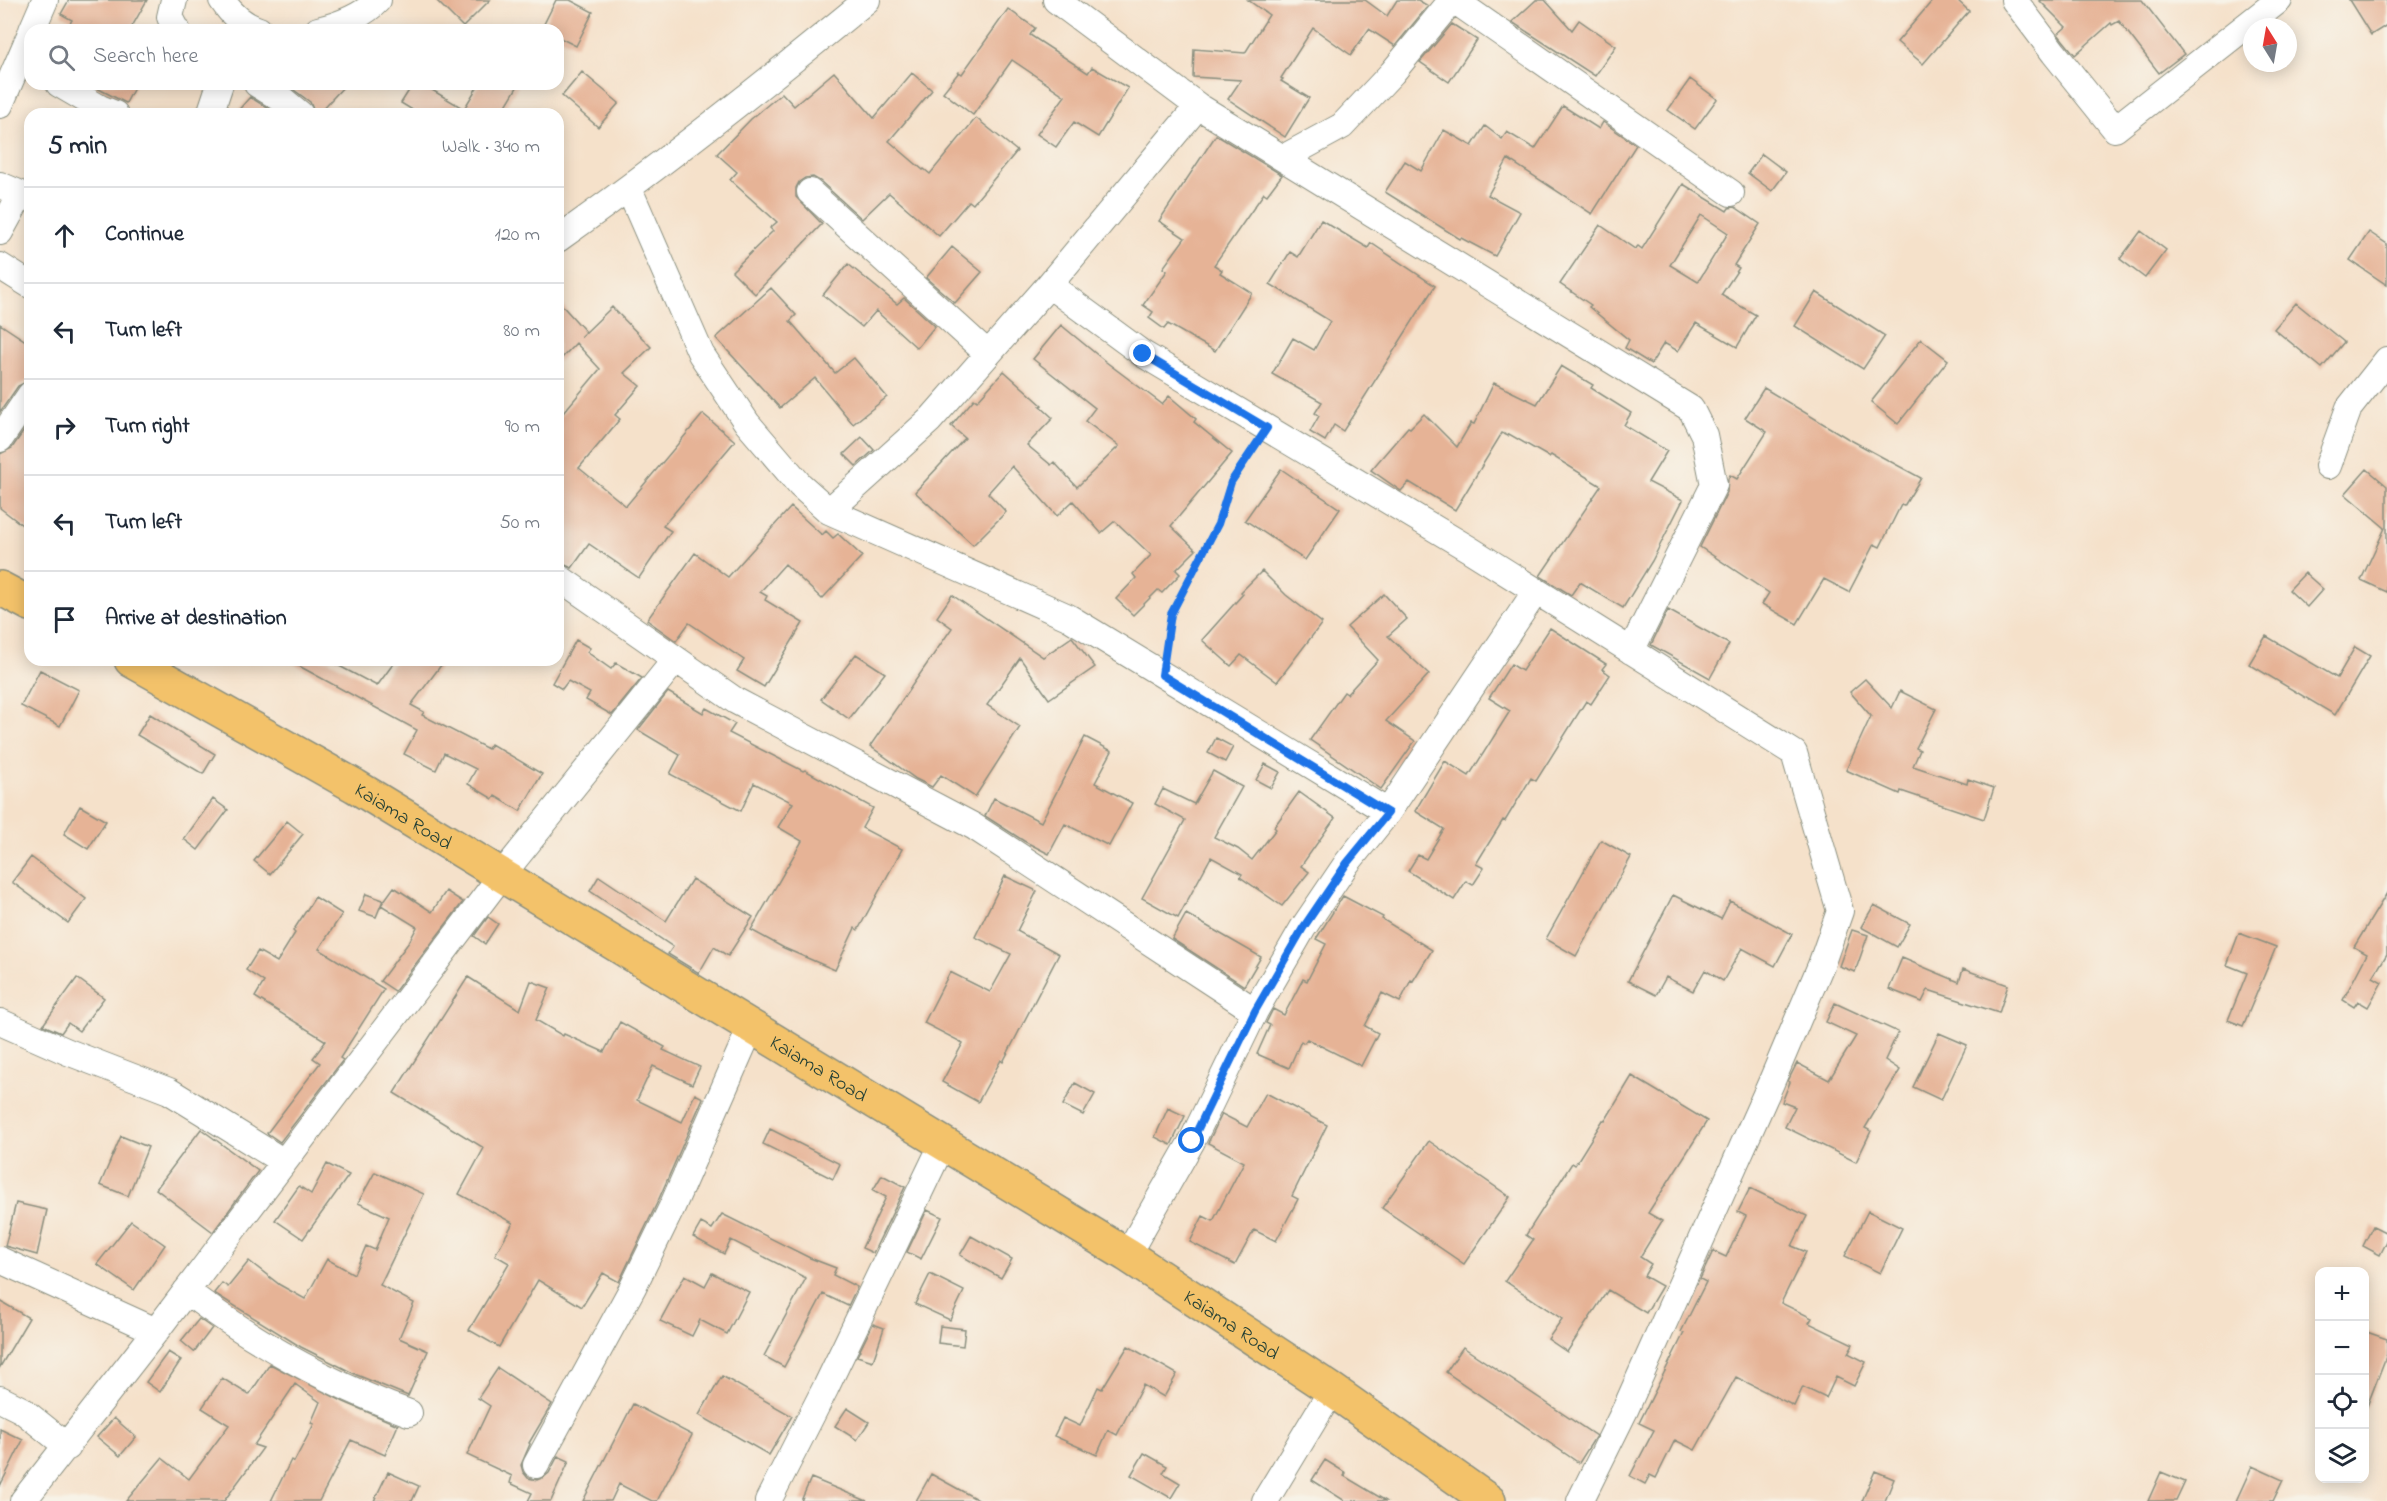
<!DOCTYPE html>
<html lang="en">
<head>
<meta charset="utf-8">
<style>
	:root { --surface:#fff; --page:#f6f6f7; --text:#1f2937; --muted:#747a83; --line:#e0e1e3 }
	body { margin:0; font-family:"Indie Flower",sans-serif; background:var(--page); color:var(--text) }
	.controls { position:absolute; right:18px; bottom:18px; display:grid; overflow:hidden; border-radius:12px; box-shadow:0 3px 15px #0003 }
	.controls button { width:54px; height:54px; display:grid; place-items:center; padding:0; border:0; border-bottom:2px solid var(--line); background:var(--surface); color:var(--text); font:30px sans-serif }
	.compass { position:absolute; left:2243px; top:18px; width:54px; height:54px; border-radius:50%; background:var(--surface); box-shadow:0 3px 15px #0003; rotate:349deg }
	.stop { position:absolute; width:18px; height:18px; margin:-14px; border:4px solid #1a73e8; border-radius:50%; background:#fff }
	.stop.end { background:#1a73e8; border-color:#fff; box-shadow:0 2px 6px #0008 }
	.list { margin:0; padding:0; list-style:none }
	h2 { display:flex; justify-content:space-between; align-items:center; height:78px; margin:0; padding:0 24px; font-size:26px }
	h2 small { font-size:20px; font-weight:400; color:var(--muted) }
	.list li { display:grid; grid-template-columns:39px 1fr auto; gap:18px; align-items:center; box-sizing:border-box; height:96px; padding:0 24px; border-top:2px solid var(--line) }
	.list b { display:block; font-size:22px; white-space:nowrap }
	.list em { font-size:20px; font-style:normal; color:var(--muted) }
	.icon { flex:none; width:33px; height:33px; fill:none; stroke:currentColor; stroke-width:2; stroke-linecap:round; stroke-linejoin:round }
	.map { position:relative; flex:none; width:2387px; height:1501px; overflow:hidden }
	.search { position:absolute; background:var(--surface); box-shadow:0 3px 15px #0003; left:24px; top:24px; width:540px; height:66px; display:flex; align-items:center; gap:15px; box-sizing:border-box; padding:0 21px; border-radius:18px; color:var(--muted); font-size:22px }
	.panel { position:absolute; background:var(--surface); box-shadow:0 3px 15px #0003; left:24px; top:108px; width:540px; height:558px; border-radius:18px }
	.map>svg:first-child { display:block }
	.building { fill:#e6b396; fill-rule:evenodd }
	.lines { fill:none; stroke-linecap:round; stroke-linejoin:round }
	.minor-casing { stroke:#8a8f7f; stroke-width:28 }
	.highway-casing { stroke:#8a8f7f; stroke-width:36 }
	.path { stroke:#8a8f7f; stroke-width:4; stroke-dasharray:1.5 4.5; stroke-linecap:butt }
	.minor { stroke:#fff; stroke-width:26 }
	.highway { stroke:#f3c26a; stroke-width:33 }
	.route { stroke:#1a73e8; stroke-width:8 }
	.labels { text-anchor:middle; stroke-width:4.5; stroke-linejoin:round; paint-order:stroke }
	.street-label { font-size:20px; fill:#1f3d34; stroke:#f7f3e8 }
</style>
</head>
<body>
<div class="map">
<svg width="2387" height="1501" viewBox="0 0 2387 1501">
	<rect width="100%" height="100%" fill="#f7f3e8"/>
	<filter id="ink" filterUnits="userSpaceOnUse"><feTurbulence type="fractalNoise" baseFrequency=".0167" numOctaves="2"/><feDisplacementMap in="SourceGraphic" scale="12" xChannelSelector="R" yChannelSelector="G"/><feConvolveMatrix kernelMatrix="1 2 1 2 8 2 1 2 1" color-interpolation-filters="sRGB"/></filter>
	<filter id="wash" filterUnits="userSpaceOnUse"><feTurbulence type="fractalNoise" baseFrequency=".008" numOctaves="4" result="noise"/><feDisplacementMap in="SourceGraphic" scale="24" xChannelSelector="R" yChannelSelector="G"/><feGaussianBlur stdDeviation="1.35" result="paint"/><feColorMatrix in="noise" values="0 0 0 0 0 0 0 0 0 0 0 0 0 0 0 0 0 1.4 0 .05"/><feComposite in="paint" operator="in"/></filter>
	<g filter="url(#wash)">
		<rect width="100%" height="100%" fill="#f5e1ca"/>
		<g id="blocks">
			<!-- building -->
			<path class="building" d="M69,0H147L130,30H66L72,20L61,14Z
				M436,0H490L463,27Z
				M556,0H570L593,12L576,46L558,37V30H541Z
				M1248,0H1365L1387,16L1397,0H1418L1428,6L1395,46L1369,29L1351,55L1313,28L1281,78L1283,79L1281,81L1309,98L1285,137L1228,99L1241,80L1193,77L1194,49L1245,53L1269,15Z
				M1536,0H1545L1572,30L1579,20L1616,46L1595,76L1512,22Z
				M1933,0H1957L1969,11L1923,64L1897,42Z
				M2039,0H2142L2184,54L2159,73L2119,21L2112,25L2111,23L2075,55L2058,34L2066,27Z
				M2349,0H2387V25L2371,35Z
				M1008,9L1035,28L1030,35L1088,73L1092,67L1128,88L1098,137L1074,122L1056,147L1037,134L1065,96L1012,60L973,115L943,92L959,72L962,74Z
				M1452,24L1477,40L1449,82L1420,62Z
				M582,72L619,103L598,127L562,96Z
				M834,72L874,118L912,73L932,90L889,141L923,170L924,169L930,174L976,118L1017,151L973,204L969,201L939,236L889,193L862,219L820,181L813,177L805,178L799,182L796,188V197L822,224L755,294L732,271L773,231L770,228L777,222L730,180L737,172L717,154L751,119L782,93L794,106Z
				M1690,79L1717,99L1695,129L1668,110Z
				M89,84H136L126,103Z
				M286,84H346L318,114H315L310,102Z
				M413,84H422L464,109L479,84H519L501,114H419L401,103Z
				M250,97L274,112L276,114H235Z
				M1563,106L1599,129L1603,122L1636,145L1592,214L1508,159L1488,195L1520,212L1495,256L1461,238L1460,239L1385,192L1405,161L1421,171L1444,130L1472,146L1485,126L1502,139L1507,132L1535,149Z
				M1216,135L1282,175L1267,195L1264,193L1214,265L1222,270L1220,273L1252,293L1215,351L1168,324L1164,329L1149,318L1153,312L1143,305L1167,271L1163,268L1185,238L1159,221Z
				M1762,154L1786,172L1772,191L1748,173Z
				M1683,184L1727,211L1729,208L1735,207L1760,224L1734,265L1739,268L1721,295L1756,315L1737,347L1696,323L1678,351L1664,343L1651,364L1625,348L1629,340L1589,307L1591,305L1560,284L1600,225L1635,249L1638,246L1642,249ZM1701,215L1728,233L1698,282L1670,265Z
				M1321,220L1368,248L1371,243L1435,286L1343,431L1334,425L1325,441L1310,432L1319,416L1315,413L1322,402L1272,374L1293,338L1314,350L1330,321L1270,284L1290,252L1298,257Z
				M2141,231L2166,250L2145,278L2120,259Z
				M2369,232L2387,244V285L2350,260Z
				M952,247L982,272L955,303L926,278Z
				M848,264L897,304L904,298L935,326L917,348L876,311L862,327L823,295Z
				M771,288L796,315L790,321L835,373L854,358L887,397L853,424L815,378L780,408L716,338Z
				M1816,292L1885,336L1863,369L1795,326Z
				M558,301L586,332L581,337L612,307L651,347L624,373L640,386L615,415L620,419L579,468L626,506L703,414L735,441L663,526L671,531L639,578L589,544L572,568L558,562V419L600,369L576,343L558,362Z
				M2296,303L2344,342L2322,368L2274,329Z
				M0,324L30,344V380L18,386L0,412Z
				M1061,325L1106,362L1162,404L1169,396L1196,419L1194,422L1232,453L1171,526L1196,550L1176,570L1180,574L1162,593L1158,590L1133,615L1116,599L1136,578L1133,574L1151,555L1115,521L1101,533L1073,501L1057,516L1012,466L988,493L1006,512L973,545L915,492L965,438L951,426L974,399L977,401L1004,371L1042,405L1040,406L1053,418L1027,445L1051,465L1054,462L1077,487L1119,446L1085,421L1095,408L1033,359Z
				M1921,339L1948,360L1898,424L1871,402Z
				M1561,366L1593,385L1591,388L1631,413L1624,425L1667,451L1648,482L1683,500L1652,561L1623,608L1580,582L1571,595L1540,576L1601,486L1551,455L1549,457L1509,434L1508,436L1502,433L1455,510L1409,482L1401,491L1371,470L1408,427L1410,428L1424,414L1457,447L1471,423L1474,424L1494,383L1537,404Z
				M1764,388L1847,438L1921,478L1904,506L1901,505L1880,547L1874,544L1849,592L1824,579L1797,624L1762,604L1769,593L1700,547L1727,492L1728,479L1730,475L1737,479L1767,432L1745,418Z
				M30,422V531L0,508V454L12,448Z
				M862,437L874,450L856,466L844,454Z
				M1281,469L1340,509L1305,560L1245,520Z
				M2367,469L2387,486V592L2361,580L2385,528L2345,494Z
				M791,507L822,535L826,531L833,538L838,534L862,556L822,599L785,564L760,592L767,596L765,600L803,623L764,687L737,671L744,660L689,623L676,641L647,620L695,553L728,577Z
				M1262,571L1286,595L1322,623L1277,682L1241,655L1231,666L1202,640L1243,594L1241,592Z
				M2305,573L2323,589L2307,607L2289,590Z
				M1384,594L1407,619L1388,636L1429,674L1386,721L1415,741L1381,789L1310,740L1344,692L1347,694L1378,660L1347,627Z
				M952,595L1043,657L1072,637L1095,667L1049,699L1020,658L987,705L1020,727L975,797L941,775L932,787L916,779L870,746L952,628L937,617Z
				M1668,610L1729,644L1710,678L1651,645Z
				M1550,628L1606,664L1602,669L1610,675L1591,704L1586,701L1536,781L1531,778L1505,821L1503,820L1476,864L1484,868L1473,885L1466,881L1454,900L1408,871L1418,855L1426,859L1444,829L1415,811L1445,761L1469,776L1510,711L1489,698L1511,664L1522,671Z
				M2266,636L2337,678L2355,647L2370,656L2335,715L2249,664Z
				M576,640L590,648L587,652L611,669L616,663L642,678L612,715L586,700L590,693L568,681L562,689L552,683Z
				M856,654L885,673L849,719L821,699Z
				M288,660H328L377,686L396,660H445L411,705L424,712L422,715L488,749L491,744L542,774L520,811L495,796L493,799L468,784L476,769L444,753L436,770L404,754L417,730Z
				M40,670L79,690L60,726L21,706Z
				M1865,679L1892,708L1900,691L1936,709L1916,748L1920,750L1913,766L1967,784L1968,779L1994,788L1984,819L1901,791L1900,794L1846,770L1871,716L1850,692Z
				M668,692L703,713L706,708L735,724L729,733L803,771L805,770L873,808L862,828L902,849L858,930L855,928L835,970L784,948L751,930L802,841L778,827L793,803L754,783L741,811L670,774L680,755L638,730Z
				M150,714L215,754L203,774L137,735Z
				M1085,737L1112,751L1095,783L1132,803L1109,846L1065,824L1049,854L1024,841L985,816L994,798L1041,822Z
				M1216,738L1233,747L1225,762L1208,753Z
				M1265,764L1280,772L1271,788L1256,780Z
				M1213,771L1242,787L1214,837L1238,849L1252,860L1276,829L1274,827L1299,792L1335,818L1301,866L1309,872L1282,906L1240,877L1242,874L1211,857L1178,918L1142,898L1185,820L1155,804L1163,789L1194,804Z
				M213,799L228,810L198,850L184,839Z
				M80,806L106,821L88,849L64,834Z
				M287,821L303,834L270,874L254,861Z
				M1601,840L1631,857L1576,956L1546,939Z
				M31,857L86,899L68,923L12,882Z
				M599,876L666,921L692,879L753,917L728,956L714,947L699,973L668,954L673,947L590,891Z
				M1005,876L1037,891L1017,931L1059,954L1003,1062L1001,1060L978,1102L942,1082L963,1043L924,1023L950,972L990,992L1011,954L975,937Z
				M394,887L432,912L446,891L463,902L395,991L380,981L409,942L417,927L381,905Z
				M2387,893V954L2373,977L2382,982L2368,1007L2358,1001L2354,1007L2343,1000L2367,954L2354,947Z
				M366,894L383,900L376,917L359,911Z
				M1673,895L1721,919L1730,901L1792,934L1775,966L1742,948L1723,981L1705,970L1693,991L1666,977L1656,995L1628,981Z
				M1343,896L1383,917L1382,919L1432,950L1413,981L1411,980L1400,1002L1382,993L1365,1026L1378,1033L1361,1066L1307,1039L1304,1043L1301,1041L1289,1068L1257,1054L1270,1025L1266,1023L1273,1009L1284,1015L1303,979L1307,981L1326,944L1316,939Z
				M315,897L342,914L319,949L384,989L340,1058L343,1060L280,1142L267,1133L320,1063L313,1058L326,1041L255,997L264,982L246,970L258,951L277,962L295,933L293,931Z
				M1874,905L1910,924L1897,947L1861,927Z
				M1186,914L1261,957L1244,986L1172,939Z
				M488,917L498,924L485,944L474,936Z
				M1852,930L1868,935L1855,972L1839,966Z
				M2239,933L2276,947L2243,1026L2228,1020L2247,973L2227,965Z
				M1902,958L1959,982L1963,969L2008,985L1999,1013L1928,990L1922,1002L1889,989Z
				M468,977L520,1010L531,981L550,988L536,1020L563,1036L564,1034L604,1052L620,1022L665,1047L663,1050L700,1067L692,1084L653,1066L637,1100L682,1122L695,1094L703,1098L658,1201L619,1282L603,1273L582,1307L538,1280L499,1347L469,1330L509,1263L495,1255L513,1223L459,1194L484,1148L394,1093Z
				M77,978L104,998L79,1031L68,1023L61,1033L43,1025Z
				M1835,1003L1898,1032L1885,1060L1900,1070L1865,1128L1871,1131L1856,1162L1785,1127L1795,1107L1782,1102L1790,1082L1788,1081L1797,1063L1829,1080L1856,1036L1826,1022Z
				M1939,1033L1967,1045L1941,1100L1913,1087Z
				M1632,1076L1707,1121L1648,1213L1662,1221L1640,1257L1651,1264L1644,1276L1662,1286L1646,1313L1608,1290L1567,1352L1548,1339L1562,1319L1505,1281L1533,1240L1526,1235L1572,1163L1575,1165L1603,1120L1605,1121Z
				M1075,1083L1095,1094L1083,1115L1063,1105Z
				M1266,1093L1327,1125L1292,1196L1298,1199L1276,1241L1254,1230L1235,1265L1190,1242L1203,1216L1213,1221L1244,1162L1208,1143L1222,1114L1247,1127Z
				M1168,1108L1185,1116L1171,1145L1155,1137Z
				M201,1129L258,1171L213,1232L156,1189Z
				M770,1129L840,1164L833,1179L763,1144Z
				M121,1136L148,1147L128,1196L100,1185Z
				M1429,1141L1510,1197L1464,1264L1382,1208Z
				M327,1164L349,1175L303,1239L275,1220L299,1186L311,1194Z
				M375,1172L424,1194L380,1285L414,1303L399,1338L428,1351L408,1396L357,1375L301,1347L214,1293L222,1283L228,1287L249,1261L280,1285L305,1299L327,1259L354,1274L366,1246L375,1250L389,1217L358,1203Z
				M882,1175L905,1187L873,1253L862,1248L886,1197L873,1190Z
				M1750,1188L1807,1216L1792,1246L1806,1252L1781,1303L1812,1318L1809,1323L1853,1344L1848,1353L1866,1362L1854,1386L1836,1377L1826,1398L1803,1387L1794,1406L1736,1377L1695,1450L1675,1440L1656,1478L1650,1475L1645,1484L1630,1476L1654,1430L1639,1423L1684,1333L1681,1332L1706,1282L1700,1279L1713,1251L1726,1257L1746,1216L1738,1212Z
				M16,1203L47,1210L37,1255L5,1246Z
				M927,1210L942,1217L921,1259L907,1252Z
				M1868,1211L1902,1228L1880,1273L1845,1256Z
				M722,1214L810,1258L836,1268L833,1275L857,1287L848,1306L823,1294L784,1367L764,1356L806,1278L731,1240L724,1254L693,1237L701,1223L712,1229Z
				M131,1221L165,1245L134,1290L97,1264Z
				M2373,1226L2387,1233V1241L2380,1255L2363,1246Z
				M971,1236L1012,1259L1001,1278L960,1255Z
				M712,1273L749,1292L727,1334L700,1320L692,1336L660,1321L685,1275L705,1286Z
				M930,1274L964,1291L950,1320L915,1304Z
				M0,1301L29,1318L0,1367Z
				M199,1319L212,1328L194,1352L181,1341Z
				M873,1324L884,1328L873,1361L857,1356Z
				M940,1326L965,1329L963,1346L938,1343Z
				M2364,1331L2387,1339V1354L2366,1409Z
				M1128,1346L1177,1374L1164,1397L1143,1385L1117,1435L1108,1430L1097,1455L1054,1436L1063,1418L1080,1426L1098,1387L1102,1389Z
				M1463,1347L1596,1436L1579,1463L1446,1372Z
				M168,1352L181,1360L160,1392L146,1382Z
				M270,1364L344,1402L398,1425L385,1455L351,1440L319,1501H271L291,1460L294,1462L314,1424L311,1423L320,1402L295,1384L254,1445L263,1448L224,1501H126L162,1458L189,1479L229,1425L202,1408L222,1378L249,1395Z
				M498,1368L552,1404L529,1443L530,1444L521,1465L523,1472L528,1478L537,1480L544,1477L549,1473L558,1456L569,1461L551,1501H528L532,1493L510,1483L512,1476L467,1455L490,1406L478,1398Z
				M722,1376L792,1416L769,1455L699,1415Z
				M633,1404L692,1435L657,1501H652L619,1484L611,1501H583Z
				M847,1408L869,1422L857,1440L835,1426Z
				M114,1418L136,1437L120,1456L97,1437Z
				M0,1429L23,1440L0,1486Z
				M1144,1453L1167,1466L1163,1473L1180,1483L1171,1498L1131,1475Z
				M1325,1460L1346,1473L1344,1476L1386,1501H1345L1312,1480Z
				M2252,1466L2283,1480L2273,1501H2236Z
				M1875,1471L1894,1479L1885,1501H1862Z
				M388,1472L419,1486L412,1501H374Z
				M2161,1472L2185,1482L2176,1501H2148Z
				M931,1474L980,1501H916Z
				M811,1478L867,1501H801Z"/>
		</g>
	</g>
	<g filter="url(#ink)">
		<use href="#blocks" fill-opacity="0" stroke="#8a8f7f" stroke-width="1.5"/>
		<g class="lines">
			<!-- minor casing -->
			<g class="minor-casing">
				<path id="minor" d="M174,0L170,17L177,30
					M222,0C231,14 243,25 259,30
					M1056,0L1198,106L1691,409L1704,435L1714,485L1631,651
					M1454,0L1731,193
					M2014,0L2054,53L2115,129L2279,0
					M32,30L45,0
					M318,30C339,25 363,16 378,0
					M59,84L100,108L115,114
					M257,84L283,100L300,114
					M0,105L30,35
					M210,114L220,84
					M1283,158L1342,126L1392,73L1452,0
					M0,185L21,194L0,232
					M629,189L701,354L747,423L800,485L829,511L1068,617L1388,812
					M810,192L988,354
					M558,239C664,164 766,83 867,0
					M0,266L30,285
					M1049,285L1143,354L1469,549L1794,753L1840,911L1821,965L1771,1083L1625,1410L1580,1501
					M0,439L30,395
					M2328,466L2349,408L2387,360
					M829,511L930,420L1049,285L1198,106
					M558,577L736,701L973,826L1255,1011
					M0,1022L68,1052L169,1091L284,1162
					M1127,1255L1192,1141L1255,1011L1303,928L1347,863L1388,812L1536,591
					M0,1260L156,1331
					M186,1291C254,1342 330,1384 409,1413
					M0,1399L22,1410L68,1447
					M536,1465L633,1287L672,1207L751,1027
					M23,1501L156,1331L501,876L676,659
					M768,1501L826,1387L943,1143
					M1265,1501L1332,1390"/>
			</g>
			<!-- highway casing -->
			<g class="highway-casing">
				<g id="highway">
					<path d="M0,588L30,604"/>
					<path id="s1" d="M131,660L355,786L1127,1255L1332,1390L1489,1501"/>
				</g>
			</g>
			<!-- path -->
			<path class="path" d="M1166,650L1171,614L1218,524L1231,481L1255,445"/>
			<!-- minor -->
			<use href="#minor" class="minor"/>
			<!-- highway -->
			<use href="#highway" class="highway"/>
		</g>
	</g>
	<g class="lines" filter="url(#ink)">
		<!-- route -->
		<path class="route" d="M1143,354L1267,428L1231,482L1218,524L1171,614L1162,675L1388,813L1347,863L1303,928L1255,1011L1192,1141"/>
	</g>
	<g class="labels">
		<!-- street labels -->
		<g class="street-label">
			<text dy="7" stroke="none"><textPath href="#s1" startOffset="314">Kaiama Road</textPath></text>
			<text dy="7" stroke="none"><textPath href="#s1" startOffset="800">Kaiama Road</textPath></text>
			<text dy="7" stroke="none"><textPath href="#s1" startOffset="1286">Kaiama Road</textPath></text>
		</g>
	</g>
</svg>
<div class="controls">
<button>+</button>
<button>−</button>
<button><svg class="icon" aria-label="locate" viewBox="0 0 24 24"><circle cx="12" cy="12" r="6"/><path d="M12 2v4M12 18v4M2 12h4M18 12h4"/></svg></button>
<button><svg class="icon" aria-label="layers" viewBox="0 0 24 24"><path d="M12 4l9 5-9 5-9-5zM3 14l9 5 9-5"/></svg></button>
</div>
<svg class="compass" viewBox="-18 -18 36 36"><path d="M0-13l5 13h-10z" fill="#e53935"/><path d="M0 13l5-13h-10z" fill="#747a83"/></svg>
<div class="stop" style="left:1192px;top:1141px"></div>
<div class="stop end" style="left:1143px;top:354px"></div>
<div class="search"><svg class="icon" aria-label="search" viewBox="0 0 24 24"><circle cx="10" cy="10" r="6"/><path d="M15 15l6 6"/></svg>Search here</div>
<section class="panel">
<h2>5 min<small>Walk · 340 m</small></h2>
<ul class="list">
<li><svg class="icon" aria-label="ahead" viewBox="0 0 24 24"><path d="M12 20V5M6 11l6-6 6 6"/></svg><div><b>Continue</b></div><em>120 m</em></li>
<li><svg class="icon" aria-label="left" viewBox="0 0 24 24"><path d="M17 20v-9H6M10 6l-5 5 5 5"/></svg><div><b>Turn left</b></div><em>80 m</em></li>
<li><svg class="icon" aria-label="right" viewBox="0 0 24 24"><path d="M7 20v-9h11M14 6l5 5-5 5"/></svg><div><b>Turn right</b></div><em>90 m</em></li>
<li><svg class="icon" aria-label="left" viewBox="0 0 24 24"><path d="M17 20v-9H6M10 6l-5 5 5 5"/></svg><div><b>Turn left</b></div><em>50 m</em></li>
<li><svg class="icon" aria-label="arrive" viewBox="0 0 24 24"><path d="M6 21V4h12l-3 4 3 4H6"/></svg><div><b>Arrive at destination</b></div></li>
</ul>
</section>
</div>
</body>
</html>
